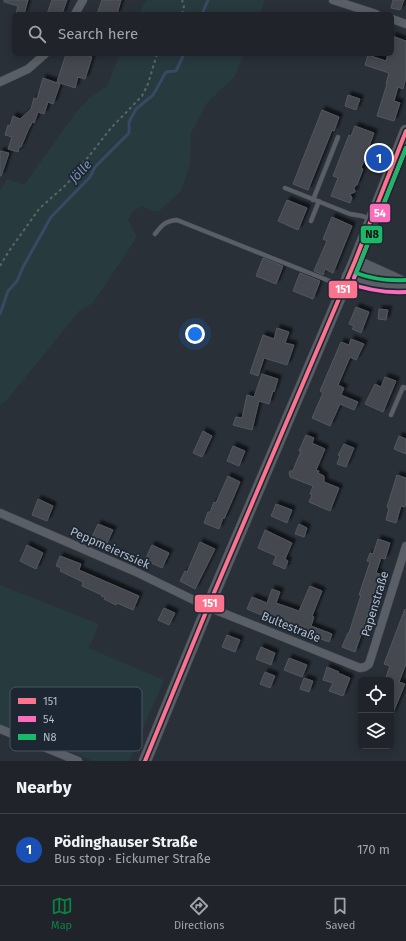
<!DOCTYPE html>
<html lang="en">
<head>
<meta charset="utf-8">
<style>
	:root { --surface:#20242a; --page:#2d3036; --text:#f1f3f6; --muted:#a2a4a8; --line:#3d4147; --accent:#0b8043 }
	body { margin:0; font-family:"Fira Sans",sans-serif; background:var(--page); color:var(--text) }
	.controls { position:absolute; right:12px; bottom:12px; display:grid; overflow:hidden; border-radius:6px; box-shadow:0 2px 10px #0003 }
	.controls button { width:36px; height:36px; display:grid; place-items:center; padding:0; border:0; border-bottom:1px solid var(--line); background:var(--surface); color:var(--text); font:20px sans-serif }
	.you { position:absolute; left:195px; top:334px; width:14px; height:14px; margin:-10px; border:3px solid #fff; border-radius:50%; background:#1a73e8; box-shadow:0 0 0 6px #1a73e833 }
	.badge { display:grid; place-items:center; width:26px; height:26px; border-radius:50%; background:var(--accent); color:#fff; font-size:13px; font-weight:700 }
	.pin { position:absolute; translate:-50% -50%; border:2px solid #fff; box-shadow:0 1px 4px #0006 }
	.list { margin:0; padding:0; list-style:none }
	h2 { display:flex; justify-content:space-between; align-items:center; height:52px; margin:0; padding:0 16px; font-size:17px }
	h2 small { font-size:13px; font-weight:400; color:var(--muted) }
	.list li { display:grid; grid-template-columns:26px 1fr auto; gap:12px; align-items:center; box-sizing:border-box; height:72px; padding:0 16px; border-top:1px solid var(--line) }
	.list b { display:block; font-size:15px; white-space:nowrap }
	.list p { margin:0; font-size:13px; white-space:nowrap; color:var(--muted) }
	.list em { font-size:13px; font-style:normal; color:var(--muted) }
	.icon { flex:none; width:22px; height:22px; fill:none; stroke:currentColor; stroke-width:2; stroke-linecap:round; stroke-linejoin:round }
	.map { position:relative; flex:none; width:406px; height:761px; overflow:hidden }
	.search { position:absolute; background:var(--surface); box-shadow:0 2px 10px #0003; left:12px; right:12px; top:12px; height:44px; display:flex; align-items:center; gap:10px; box-sizing:border-box; padding:0 14px; border-radius:6px; color:var(--muted); font-size:15px }
	.sheet { height:124px; background:var(--surface) }
	nav { display:flex; justify-content:space-around; align-items:center; box-sizing:border-box; height:56px; border-top:1px solid var(--line); background:var(--surface); font-size:11px; color:var(--muted) }
	nav a { display:grid; justify-items:center; gap:2px }
	nav .on { color:var(--accent) }
	.map>svg:first-child { display:block }
	.green { fill:#273a3e }
	.lines { fill:none; stroke-linecap:round; stroke-linejoin:round }
	.stream { stroke:#384963; stroke-width:3 }
	.building { fill:#444950; stroke:#52575f; filter:url(#shadow) }
	.service-casing { stroke:#484c53; stroke-width:5 }
	.minor-casing { stroke:#484c53; stroke-width:9 }
	.secondary-casing { stroke:#484c53; stroke-width:13 }
	.path { stroke:#5d636a; stroke-width:2; stroke-dasharray:3 3; stroke-linecap:butt }
	.service { stroke:#5a5e66; stroke-width:4 }
	.minor { stroke:#5a5e66; stroke-width:8 }
	.secondary { stroke:#595d64; stroke-width:12 }
	.bus-1-casing { stroke:#1d2633; stroke-width:7 }
	.bus-2-casing { stroke:#1d2633; stroke-width:7 }
	.bus-3-casing { stroke:#1d2633; stroke-width:7 }
	.bus-1 { stroke:#fc738d; stroke-width:4 }
	.bus-2 { stroke:#fb6dba; stroke-width:4 }
	.bus-3 { stroke:#1ab867; stroke-width:4 }
	.labels { text-anchor:middle; stroke-width:3.5; stroke-linejoin:round; paint-order:stroke }
	.street-label { font-size:12px; fill:#b4bcc9; stroke:#1d2633 }
	.water-label { font-size:13px; font-style:italic; fill:#7c92b1; stroke:#1d2633 }
	.key { fill:#1d2633; stroke:#4a5360; stroke-width:1 }
	.key-label { font-size:11px; fill:#b4bcc9 }
	.line-badge { stroke:#1d2633; stroke-width:1.5 }
	.badge-label { font-size:11px; text-anchor:middle; font-weight:bold; fill:#fff }
	.pale-badge-label { font-size:11px; text-anchor:middle; font-weight:bold; fill:#111 }
</style>
</head>
<body>
<div class="map">
<svg width="406" height="761" viewBox="0 0 406 761">
	<defs>
		<filter id="shadow"><feDropShadow dx="3.5" dy="-3.5" stdDeviation="1" flood-color="#0009"/></filter>
	</defs>
	<rect width="100%" height="100%" fill="#2a3038"/>
	<!-- green -->
	<path class="green" d="M147,0H265L260,14H138Z
		M120,54H244L235,76L207,103L191,133L190,164L181,191L158,212L141,206L133,211L128,220L137,237L93,303L80,310L7,400L0,405V190L7,179L24,185L76,112L90,98L107,86Z
		M0,585L99,624L89,648L164,680L129,761H94L0,725Z"/>
	<g class="lines">
		<!-- stream -->
		<path class="stream" d="M202,14L208,0
			M0,314L8,291L17,281L23,267L51,217L90,177L95,167L129,133V122L136,109L153,95L166,72L176,71L184,54"/>
	</g>
	<!-- building -->
	<path class="building" d="M4,0H28L24,14H16L18,6L4,2Z
		M52,0H67L62,14H47Z
		M102,0H121L117,14H97Z
		M393,0H404L400,10L391,8Z
		M392,36L406,41V78L403,89L398,87L394,101L400,103L394,121L377,116L387,84H386L389,73L365,65L368,55L386,61L388,54H392Z
		M66,54H90L89,56L92,57L85,79L78,77L75,88L57,82Z
		M43,78L60,84L53,104L48,102L44,114L38,112L34,123L32,122L30,127L29,128L21,147H19L18,152L8,149L12,137L5,135L8,125L10,126L13,116L20,119L31,109L34,98L37,99Z
		M348,95L360,99L356,110L345,106Z
		M322,110L339,117L334,131L332,130L308,190L293,184Z
		M355,126L374,133L361,168L363,169L357,185L354,187L355,192L350,194L352,198L350,203L331,196L338,178L333,176L349,135L351,136Z
		M0,151L9,153L1,176H0Z
		M287,200L307,208L298,230L278,221Z
		M332,217L352,226L333,273L325,269L323,275L314,271L327,241L323,239Z
		M263,258L283,266L276,284L256,276Z
		M300,273L320,281L313,299L293,291Z
		M356,307L369,312L361,333L352,329L354,326L349,324Z
		M379,309L388,310L386,320L378,319Z
		M277,328L289,332L285,343L294,345L287,365L264,358L258,376L250,373L263,335L274,339Z
		M351,339L364,344L356,360L350,357L338,385L344,388L341,395L358,402L354,410L340,404L330,426L312,418L323,393L320,391L341,342L349,345Z
		M262,374L278,379L274,392L273,391L269,404L259,401L252,430L233,425L236,417L242,418L247,395L254,397Z
		M385,377L396,381L383,412L365,404L375,384L381,387Z
		M203,431L212,436L202,457L193,453Z
		M306,435L314,438L312,443L325,449L316,470L319,471L318,473L324,476V482L339,488L330,511L309,502L312,495L310,494L313,486L290,477L289,472L293,470L301,451H299Z
		M399,436L406,439V454L394,449Z
		M344,444L354,448L346,467L337,464L340,456L338,455Z
		M233,446L245,451L239,466L227,461Z
		M397,475L406,478V502L405,507L401,506L396,523L386,520L389,508L387,507Z
		M228,476L240,482L224,519L223,518L219,529L204,523L208,512H210L214,502L216,503Z
		M38,499L53,506L47,521L32,515Z
		M276,504L292,510L287,523L271,516Z
		M98,524L113,530L107,543L92,537Z
		M299,524L307,528L304,537L295,534Z
		M265,530L292,543L285,559L288,561L285,569L273,564L276,556L258,548Z
		M378,539L390,543L385,559L381,558L376,573L380,574L369,608L370,609L355,652L342,647L348,633H349L361,595H359L370,562L367,561L370,553L373,554Z
		M200,542L215,549L195,589L180,581L185,571L187,572Z
		M27,545L43,553L36,569L20,561Z
		M152,545L169,553L162,568L145,560Z
		M60,556L81,564L79,570L139,596L133,610L117,603L116,605L104,599L105,597L101,596L102,595L82,586L83,582L60,571L61,568L56,566Z
		M310,586L322,591L312,616L314,617L311,626L332,634L329,642L291,628L290,631L280,627L281,624L275,622L276,621L247,609L252,597L267,603L272,589L280,592L276,603L299,611Z
		M164,608L175,613L169,625L158,620Z
		M405,609L406,664L399,682L405,684L392,715L391,680H385L390,666L384,664Z
		M227,635L240,640L235,652L222,647Z
		M261,647L275,653L271,665L256,659Z
		M289,658L307,665L302,677L284,670Z
		M327,667L339,672L338,673L350,678L343,696L329,691L333,683L323,680Z
		M265,672L275,676L270,688L260,684Z
		M304,678L313,681L309,692L300,689Z"/>
	<g class="lines">
		<!-- service casing -->
		<g class="service-casing">
			<path id="service" d="M285,188L350,214L362,216L371,219
				M313,200L338,137
				M311,221L319,201
				M155,234C162,225 165,221 177,220L342,286
				M391,415L403,387L406,388"/>
		</g>
		<!-- minor casing -->
		<g class="minor-casing">
			<path id="minor" d="M333,0L376,14
				M75,14L83,0
				M392,19L406,24
				M0,82L28,69L45,54
				M0,513L134,571L208,607L360,668L365,667L369,664L406,546
				M0,729L78,761"/>
		</g>
		<!-- secondary casing -->
		<g class="secondary-casing">
			<path id="secondary" d="M355,261L406,284
				M348,276C369,285 384,288 406,286
				M145,761L208,607L355,261L386,183L406,131"/>
		</g>
		<!-- path -->
		<path class="path" d="M182,14L184,6L182,0
			M0,266L9,251L39,209L67,184L111,128L142,96L148,84L157,54"/>
		<!-- service -->
		<use href="#service" class="service"/>
		<!-- minor -->
		<use href="#minor" class="minor"/>
		<!-- secondary -->
		<use href="#secondary" class="secondary"/>
		<!-- bus-1 casing -->
		<g class="bus-1-casing">
			<path id="bus-1" d="M145,761L208,607L355,261L406,131"/>
		</g>
		<!-- bus-2 casing -->
		<g class="bus-2-casing">
			<path id="bus-2" d="M354,278L406,148
				M346,282C366,290 384,293 406,292"/>
		</g>
		<!-- bus-3 casing -->
		<g class="bus-3-casing">
			<path id="bus-3" d="M406,280C388,281 372,279 356,273L406,148"/>
		</g>
		<!-- bus-1 -->
		<use href="#bus-1" class="bus-1"/>
		<!-- bus-2 -->
		<use href="#bus-2" class="bus-2"/>
		<!-- bus-3 -->
		<use href="#bus-3" class="bus-3"/>
	</g>
	<g class="labels">
		<!-- street labels -->
		<g class="street-label">
			<text transform="translate(110 548) rotate(24)" y="4">Peppmeierssiek</text>
			<text transform="translate(375 604) rotate(-73)" y="4">Papenstraße</text>
			<text transform="translate(291 627) rotate(22)" y="4">Bultestraße</text>
		</g>
		<!-- water labels -->
		<g class="water-label">
			<text transform="translate(80 171) rotate(-47)" y="5">Jölle</text>
		</g>
	</g>
	<!-- legend -->
	<rect x="10" y="687" width="132" height="64" rx="6" class="key"/>
	<rect x="18" y="698" width="18" height="6" fill="#fc738d"/>
	<rect x="18" y="716" width="18" height="6" fill="#fb6dba"/>
	<rect x="18" y="734" width="18" height="6" fill="#1ab867"/>
	<g class="key-label">
		<text x="43" y="705">151</text>
		<text x="43" y="723">54</text>
		<text x="43" y="741">N8</text>
	</g>
	<g class="line-badge">
		<rect x="369" y="203" width="22" height="20" rx="4" fill="#fb6dba"/>
		<rect x="360" y="225" width="23" height="19" rx="4" fill="#1ab867"/>
		<rect x="328" y="280" width="30" height="19" rx="4" fill="#fc738d"/>
		<rect x="194" y="594" width="31" height="19" rx="4" fill="#fc738d"/>
	</g>
	<g class="badge-label">
		<text x="380" y="217">54</text>
		<text x="343" y="293">151</text>
		<text x="210" y="607">151</text>
	</g>
	<g class="pale-badge-label">
		<text x="372" y="238">N8</text>
	</g>
</svg>
<div class="controls">
<button><svg class="icon" aria-label="locate" viewBox="0 0 24 24"><circle cx="12" cy="12" r="6"/><path d="M12 2v4M12 18v4M2 12h4M18 12h4"/></svg></button>
<button><svg class="icon" aria-label="layers" viewBox="0 0 24 24"><path d="M12 4l9 5-9 5-9-5zM3 14l9 5 9-5"/></svg></button>
</div>
<div class="you"></div>
<div class="pin badge" style="left:379px;top:158px;background:#1a4fb4">1</div>
<div class="search"><svg class="icon" aria-label="search" viewBox="0 0 24 24"><circle cx="10" cy="10" r="6"/><path d="M15 15l6 6"/></svg>Search here</div>
</div>
<section class="sheet">
<h2>Nearby<small></small></h2>
<ul class="list">
<li><span class="badge" style="background:#1a4fb4">1</span><div><b>Pödinghauser Straße</b><p>Bus stop · Eickumer Straße</p></div><em>170 m</em></li>
</ul>
</section>
<nav>
<a class="on"><svg class="icon" aria-label="map" viewBox="0 0 24 24"><path d="M3 6l6-2 6 2 6-2v14l-6 2-6-2-6 2zM9 4v14M15 6v14"/></svg>Map</a>
<a><svg class="icon" aria-label="directions" viewBox="0 0 24 24"><path d="M12 3l9 9-9 9-9-9zM9 14v-3h6M13 9l2 2-2 2"/></svg>Directions</a>
<a><svg class="icon" aria-label="saved" viewBox="0 0 24 24"><path d="M7 4h10v16l-5-4-5 4z"/></svg>Saved</a>
</nav>
</body>
</html>
